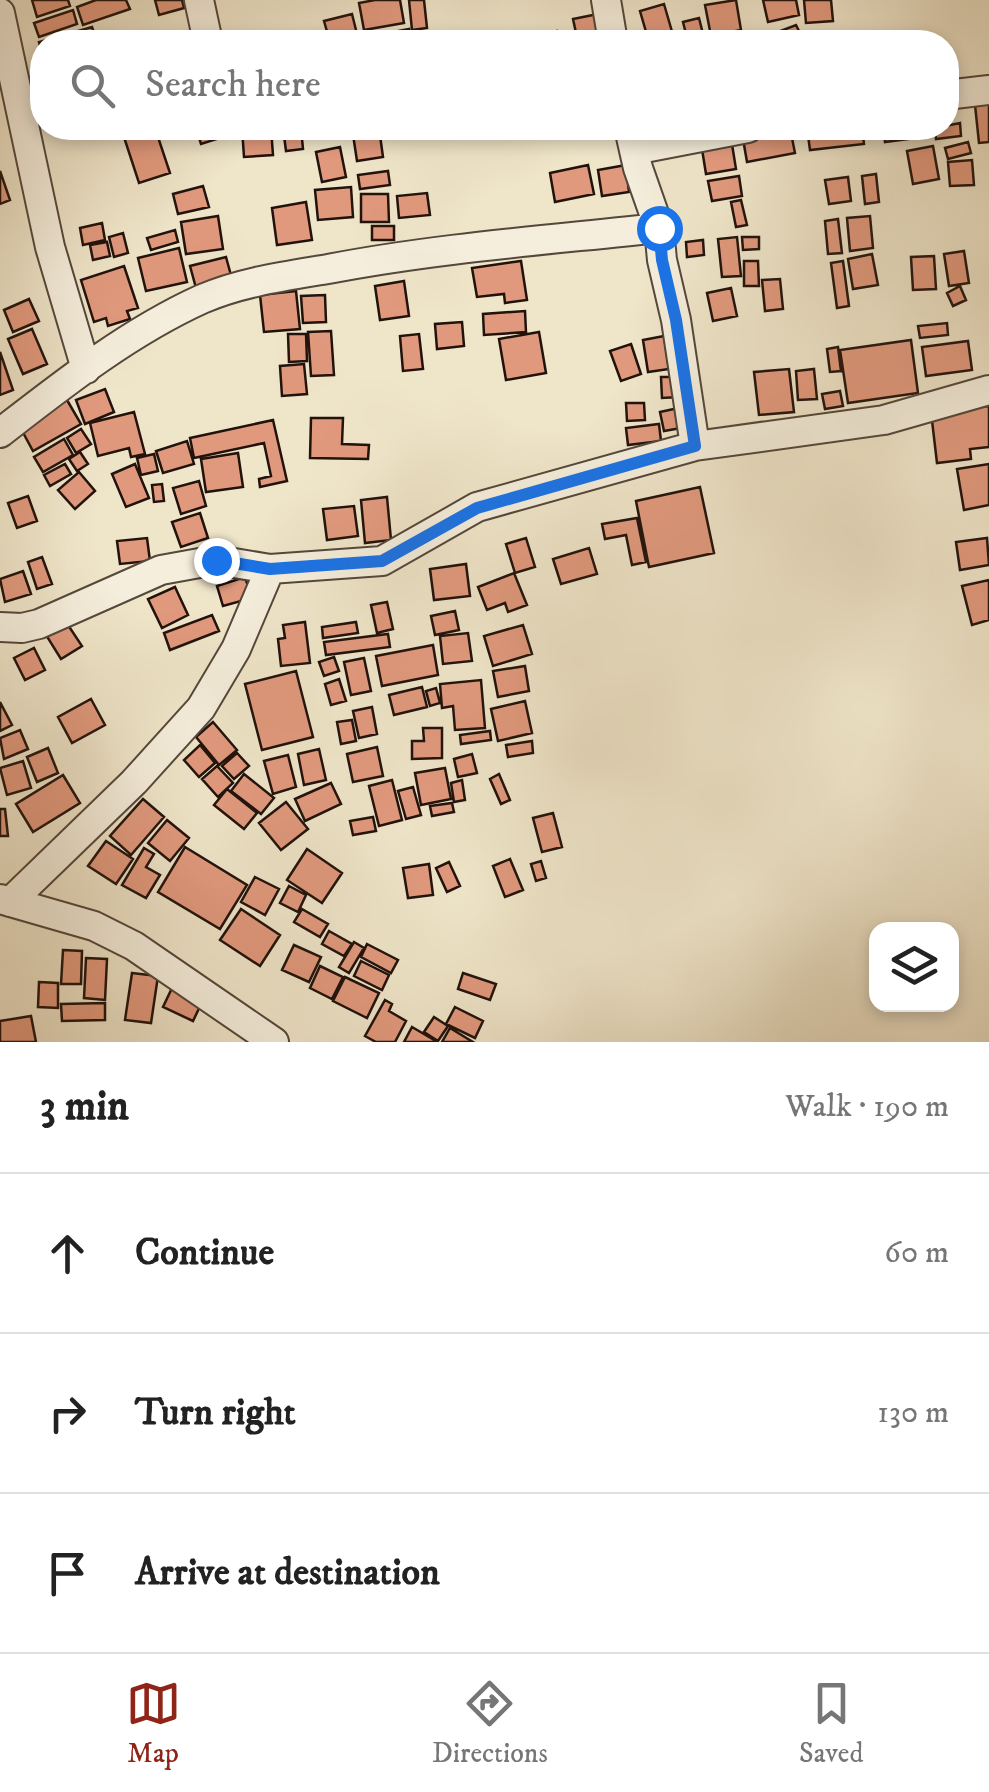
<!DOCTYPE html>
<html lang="en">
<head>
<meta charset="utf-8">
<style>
	:root { --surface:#fff; --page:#f2f2f2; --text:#222; --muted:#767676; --line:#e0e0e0; --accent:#8f2418 }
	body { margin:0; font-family:"IM FELL DW Pica",serif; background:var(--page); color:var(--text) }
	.controls { position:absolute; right:30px; bottom:30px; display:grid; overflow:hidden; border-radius:20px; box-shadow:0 5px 15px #0003 }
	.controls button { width:90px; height:90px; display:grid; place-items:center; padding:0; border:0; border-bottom:2px solid var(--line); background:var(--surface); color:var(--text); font:50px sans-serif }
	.stop { position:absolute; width:30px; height:30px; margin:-22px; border:8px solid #1a73e8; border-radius:50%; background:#fff }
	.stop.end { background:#1a73e8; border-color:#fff; box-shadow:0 2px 10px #0008 }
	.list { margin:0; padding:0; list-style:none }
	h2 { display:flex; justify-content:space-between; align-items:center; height:130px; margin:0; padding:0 40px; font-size:42px }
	h2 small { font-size:32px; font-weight:400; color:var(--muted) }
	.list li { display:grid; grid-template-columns:65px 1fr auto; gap:30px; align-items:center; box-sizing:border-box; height:160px; padding:0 40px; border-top:2px solid var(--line) }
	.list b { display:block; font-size:38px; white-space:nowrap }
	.list em { font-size:32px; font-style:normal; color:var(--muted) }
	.icon { flex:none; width:55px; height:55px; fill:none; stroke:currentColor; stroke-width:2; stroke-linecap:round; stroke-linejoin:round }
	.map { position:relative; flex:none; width:989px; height:1042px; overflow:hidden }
	.search { position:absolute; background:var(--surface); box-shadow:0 5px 15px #0003; left:30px; right:30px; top:30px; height:110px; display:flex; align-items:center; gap:25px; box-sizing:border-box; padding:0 35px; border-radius:40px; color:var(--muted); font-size:38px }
	.sheet { height:610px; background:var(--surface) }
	nav { display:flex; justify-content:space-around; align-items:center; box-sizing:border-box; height:140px; border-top:2px solid var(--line); background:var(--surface); font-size:28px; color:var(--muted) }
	nav a { display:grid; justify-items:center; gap:5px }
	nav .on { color:var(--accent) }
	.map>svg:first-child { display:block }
	.building { fill:#e1997d; stroke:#21120c; stroke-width:2.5 }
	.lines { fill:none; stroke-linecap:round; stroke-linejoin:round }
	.minor-casing { stroke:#54473b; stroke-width:32 }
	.minor { stroke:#f5eedc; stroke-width:28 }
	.route { stroke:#1a73e8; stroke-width:12 }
</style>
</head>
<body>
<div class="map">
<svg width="989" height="1042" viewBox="0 0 989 1042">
	<rect width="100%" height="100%" fill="#efe5c9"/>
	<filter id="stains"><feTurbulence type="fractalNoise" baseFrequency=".002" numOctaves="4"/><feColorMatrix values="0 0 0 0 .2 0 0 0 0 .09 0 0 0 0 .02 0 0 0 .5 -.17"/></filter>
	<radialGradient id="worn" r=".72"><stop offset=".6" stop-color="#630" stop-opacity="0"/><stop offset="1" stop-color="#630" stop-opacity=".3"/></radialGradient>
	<!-- building -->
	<path class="building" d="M32,0H68L70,6L37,17Z
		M96,0H126L130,9L83,25L77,7Z
		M155,0H182L184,8L159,15Z
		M375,0H400L404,23L364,30L359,3Z
		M409,0H424L427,28L412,30Z
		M736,0L741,30L711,36L705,5Z
		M763,0H796L799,15L768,22Z
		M804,0H831L833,21L806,23Z
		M664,4L675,42H649L640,11Z
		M73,10L77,24L39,37L34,23Z
		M352,14L359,42H330L324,21Z
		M598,14L604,42H578L573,19Z
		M699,18L705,42H688L683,22Z
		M796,25L801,35L784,42H773L770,35Z
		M92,27L97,42H42V53L39,42Z
		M409,29L411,42H368L367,37Z
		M557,31L560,42H529L528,37Z
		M989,103V142L979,143L975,105Z
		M960,123L961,136L936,139L935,128Z
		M121,128H155L170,173L139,183Z
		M196,128H217L220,138L201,144Z
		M242,128H271L273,155L244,157Z
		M283,128H301L303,149L286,151Z
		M352,128H379L383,157L357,161Z
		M773,128H790L795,153L747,162L742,133Z
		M807,128H862L864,144L810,150Z
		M884,128H923L924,137L885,142Z
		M731,138L736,169L706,174L701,143Z
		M968,142L971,153L948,159L945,148Z
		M933,146L939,179L913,184L907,151Z
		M340,147L346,177L322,182L316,152Z
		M972,160L974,185L950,186L948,162Z
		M588,165L594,194L555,202L550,173Z
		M626,165L629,192L602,196L598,170Z
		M0,171L10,200L0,204Z
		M388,171L390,185L360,189L358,175Z
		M876,174L879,202L865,204L862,176Z
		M739,176L742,196L712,201L708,181Z
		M848,177L851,201L829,204L825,180Z
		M203,186L209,207L178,214L173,194Z
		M351,187L353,217L318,220L315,190Z
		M427,193L430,215L399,218L397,196Z
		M361,194H388L389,222H361Z
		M741,200L747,225L736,227L731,202Z
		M306,202L312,240L277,245L272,208Z
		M218,216L223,249L186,254L181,222Z
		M870,216L873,248L850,251L847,218Z
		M838,219L842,253L828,254L825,221Z
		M102,223L105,240L83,245L80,228Z
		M372,226H394V240H372Z
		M175,230L178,242L151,250L147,238Z
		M123,233L128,253L114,257L109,237Z
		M737,237L741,276L722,277L718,239Z
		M742,237H759V249L743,250Z
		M703,240L704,255L687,257L686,242Z
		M107,242L110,256L93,260L90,245Z
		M179,248L187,282L146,291L138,258Z
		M964,251L969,283L949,286L944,254Z
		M872,254L878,285L853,289L848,259Z
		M934,256L936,289L913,290L911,257Z
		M226,257L232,279L196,288L190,266Z
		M521,261L527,300L505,303L504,294L477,297L472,268Z
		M744,261H758L759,286H744Z
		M843,261L849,306L837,308L831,263Z
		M124,266L138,308L127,311L130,319L108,326L106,318L94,322L81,280Z
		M780,279L783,309L765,311L762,280Z
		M404,281L409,316L380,320L375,286Z
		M960,286L966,300L953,306L947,293Z
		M731,288L737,316L713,321L707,293Z
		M296,291L300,329L264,332L260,295Z
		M325,295L326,322L303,323L301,296Z
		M29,299L39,321L13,332L4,310Z
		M525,311L526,332L484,335L483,314Z
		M462,322L464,346L437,349L435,324Z
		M947,323L948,335L920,338L918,326Z
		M32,329L47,364L23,374L8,339Z
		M331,331L334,375L311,376L308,332Z
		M539,332L546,373L506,380L499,339Z
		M288,334H306L307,361L289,362Z
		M419,334L423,369L403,371L400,336Z
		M664,336L669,369L648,372L643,340Z
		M911,340L918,393L848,403L840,350Z
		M968,341L972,370L926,376L922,347Z
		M631,344L641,374L621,381L610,351Z
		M838,347L841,371L830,372L827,349Z
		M0,352L13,390L0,395Z
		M304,364L307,394L282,396L280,366Z
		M789,369L794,412L759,415L754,372Z
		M814,369L817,399L798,400L796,371Z
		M661,377H679V397L662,398Z
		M105,389L114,412L85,424L76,400Z
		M840,391L843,406L825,409L822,394Z
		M67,400L81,424L33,451L20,427Z
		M626,403H644L645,420L627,421Z
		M989,406V447L970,449L971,459L937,463L931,412Z
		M683,407L687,427L664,431L660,412Z
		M134,412L145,454L131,457L129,448L98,456L90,423Z
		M311,418H343L342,444L369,445L368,459L310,458Z
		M273,420L287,481L260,487L259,479L271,476L264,443L194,458L190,438Z
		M659,424L661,441L628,445L626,428Z
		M81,429L91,444L76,453L67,438Z
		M64,439L73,455L43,472L34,457Z
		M187,441L194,464L163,473L156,451Z
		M80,452L88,464L77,471L69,459Z
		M238,453L243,487L206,492L201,459Z
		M154,454L158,471L141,475L137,458Z
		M65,464L71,474L50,486L44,475Z
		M135,464L149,498L126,507L112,474Z
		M989,464V505L964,510L957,469Z
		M79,472L95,491L75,509L58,490Z
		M199,481L206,506L181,514L173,488Z
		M162,484L164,501L154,502L152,485Z
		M700,487L714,553L649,567L636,501Z
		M28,496L37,521L17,528L8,503Z
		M387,497L391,540L365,543L361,500Z
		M354,506L358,536L327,540L323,509Z
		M200,513L208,538L181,547L172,522Z
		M637,518L646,562L632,565L626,535L605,539L602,524Z
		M147,538L150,561L120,564L117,541Z
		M526,538L535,567L515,573L506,544Z
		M987,538L989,565L960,570L956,542Z
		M589,548L597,574L561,584L553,559Z
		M42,557L52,584L37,589L28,562Z
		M466,564L470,596L434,600L430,569Z
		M23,571L31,594L5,602L0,579Z
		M514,573L527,605L508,612L505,603L487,610L478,587Z
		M245,577L252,598L223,606L217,586Z
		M989,580V620L972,625L962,586Z
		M175,587L188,615L162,628L148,599Z
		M387,602L393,629L377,633L371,605Z
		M455,611L459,630L435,635L431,616Z
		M212,615L219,631L170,650L164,633Z
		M66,622L82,646L61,659L46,635Z
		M305,622L310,663L281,666L278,639L285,638L283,625Z
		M356,622L358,633L323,638L322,627Z
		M523,625L532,654L493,666L484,636Z
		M468,633L472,661L443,664L440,636Z
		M388,634L390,647L326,655L324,642Z
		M433,645L438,675L382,686L376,656Z
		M34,648L45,670L25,680L14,658Z
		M334,657L339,671L324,676L319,662Z
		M364,658L371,691L351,695L344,662Z
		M525,666L529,691L498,697L493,671Z
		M296,671L313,737L262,750L245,684Z
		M339,679L346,701L331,705L325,684Z
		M481,680L485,728L455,730L453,706L442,708L440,684Z
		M422,687L427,707L394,715L389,695Z
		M436,688L440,703L430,706L426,691Z
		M91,699L105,725L72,743L58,717Z
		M525,701L532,733L498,741L491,709Z
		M0,702L12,725L0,731Z
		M372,707L377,734L359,738L353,711Z
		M352,720L356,741L341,744L337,722Z
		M213,722L237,750L219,765L196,737Z
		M423,728H442V758L412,759V741H424Z
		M20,730L28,749L4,759L0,738Z
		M490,731L491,740L461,744L460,735Z
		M532,741L533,753L508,757L506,745Z
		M200,745L215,763L199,777L184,760Z
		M377,747L383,776L353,782L347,754Z
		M48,748L58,773L37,782L27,757Z
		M319,749L326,780L304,785L298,754Z
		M237,753L249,766L234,779L222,766Z
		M472,754L477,773L458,777L454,759Z
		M288,755L296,787L273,794L264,761Z
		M23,761L31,788L7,795L0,768Z
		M217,766L233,783L218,797L202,779Z
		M445,768L451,799L421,805L415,773Z
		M244,774L274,798L261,814L231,791Z
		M499,774L510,800L501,804L490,779Z
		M63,775L80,803L33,832L16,804Z
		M392,780L402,820L379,826L369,786Z
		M462,780L465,800L454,802L451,783Z
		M331,783L341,804L305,821L295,799Z
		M413,787L421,815L406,819L398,791Z
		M227,789L257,813L244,829L214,805Z
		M143,799L164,817L131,855L110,836Z
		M286,802L308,829L281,850L259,823Z
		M452,803L454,812L432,816L430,806Z
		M0,809H5L8,836H0Z
		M553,813L562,847L542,852L533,818Z
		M373,817L376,831L353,835L350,821Z
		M167,820L189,838L170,861L148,843Z
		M106,841L133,859L116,884L88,866Z
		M185,847L247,885L220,929L158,892Z
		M144,848L154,854L146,867L160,875L146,898L122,885Z
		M307,849L342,873L322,903L287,880Z
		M510,859L523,890L505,897L493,866Z
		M541,861L546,878L536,881L531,864Z
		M449,862L460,886L447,892L436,868Z
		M429,864L433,895L408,898L403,868Z
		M255,877L279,889L265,915L241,902Z
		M289,886L306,895L298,912L280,903Z
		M241,909L280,935L260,966L220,940Z
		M302,909L328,924L320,937L294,922Z
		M329,931L352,944L344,956L322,944Z
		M354,942L364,948L349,973L339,967Z
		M367,944L398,960L391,973L361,957Z
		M294,945L321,957L309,982L282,970Z
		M63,950L82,951L81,984H61Z
		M86,958L107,959L105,1000L84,998Z
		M361,961L389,975L382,990L354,976Z
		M320,966L343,977L332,999L310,988Z
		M132,973L158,976L151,1023L125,1020Z
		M463,973L496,984L490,1000L458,989Z
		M345,977L379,993L367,1018L333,1001Z
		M39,982L58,983V1008L38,1007Z
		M173,986L203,1000L193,1021L163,1007Z
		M385,1000L392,1004L389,1011L406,1021L395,1042H376L365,1036Z
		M105,1003V1020L62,1021L61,1004Z
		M455,1007L483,1021L475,1038L446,1024Z
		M31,1016L36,1042H0V1021Z
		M434,1017L448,1026L438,1041L424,1032Z
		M412,1027L436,1041L435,1042H404Z
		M450,1028L473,1042H442Z"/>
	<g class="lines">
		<!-- minor casing -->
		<g class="minor-casing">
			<path id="minor" d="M199,0L208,42
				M606,0L613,42
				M0,13L50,247L86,369
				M946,95L989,90
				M629,128L638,168L659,228L662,260L676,320L695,446
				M634,150L748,128
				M0,433C63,384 129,332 202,299C241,282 286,276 328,269C437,248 549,240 659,228
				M0,627L22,628L39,624L161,570L216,560L270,569L382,561L477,507L695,446L884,420L989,390
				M0,899L94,926L134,946L274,1042
				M10,902L134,782L201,708L236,649L270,569"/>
		</g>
		<!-- minor -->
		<use href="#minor" class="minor"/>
	</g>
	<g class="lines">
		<!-- route -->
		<path class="route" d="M216,560L270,569L382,561L477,508L695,446L676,320L662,260L659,228"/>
	</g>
	<rect width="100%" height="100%" filter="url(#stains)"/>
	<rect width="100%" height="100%" fill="url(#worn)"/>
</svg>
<div class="controls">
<button><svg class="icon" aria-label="layers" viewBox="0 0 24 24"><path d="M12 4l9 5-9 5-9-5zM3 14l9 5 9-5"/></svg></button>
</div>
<div class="stop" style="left:659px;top:228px"></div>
<div class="stop end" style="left:216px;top:560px"></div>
<div class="search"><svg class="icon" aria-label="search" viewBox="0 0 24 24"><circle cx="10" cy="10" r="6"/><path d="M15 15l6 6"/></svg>Search here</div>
</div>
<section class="sheet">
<h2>3 min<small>Walk · 190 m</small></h2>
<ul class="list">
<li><svg class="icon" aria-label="ahead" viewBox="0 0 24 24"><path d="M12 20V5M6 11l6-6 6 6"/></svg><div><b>Continue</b></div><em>60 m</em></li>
<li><svg class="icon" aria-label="right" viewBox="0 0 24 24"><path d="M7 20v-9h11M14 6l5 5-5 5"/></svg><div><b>Turn right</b></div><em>130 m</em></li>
<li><svg class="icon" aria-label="arrive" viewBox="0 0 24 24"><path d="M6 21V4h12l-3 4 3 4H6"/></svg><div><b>Arrive at destination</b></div></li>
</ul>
</section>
<nav>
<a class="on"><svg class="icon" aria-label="map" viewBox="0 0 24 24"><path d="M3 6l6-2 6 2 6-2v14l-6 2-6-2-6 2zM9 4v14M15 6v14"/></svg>Map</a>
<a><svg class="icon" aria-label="directions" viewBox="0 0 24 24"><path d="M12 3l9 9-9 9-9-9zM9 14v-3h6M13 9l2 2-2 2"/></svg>Directions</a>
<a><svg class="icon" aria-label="saved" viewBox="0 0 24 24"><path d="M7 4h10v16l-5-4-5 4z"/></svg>Saved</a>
</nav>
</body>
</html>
